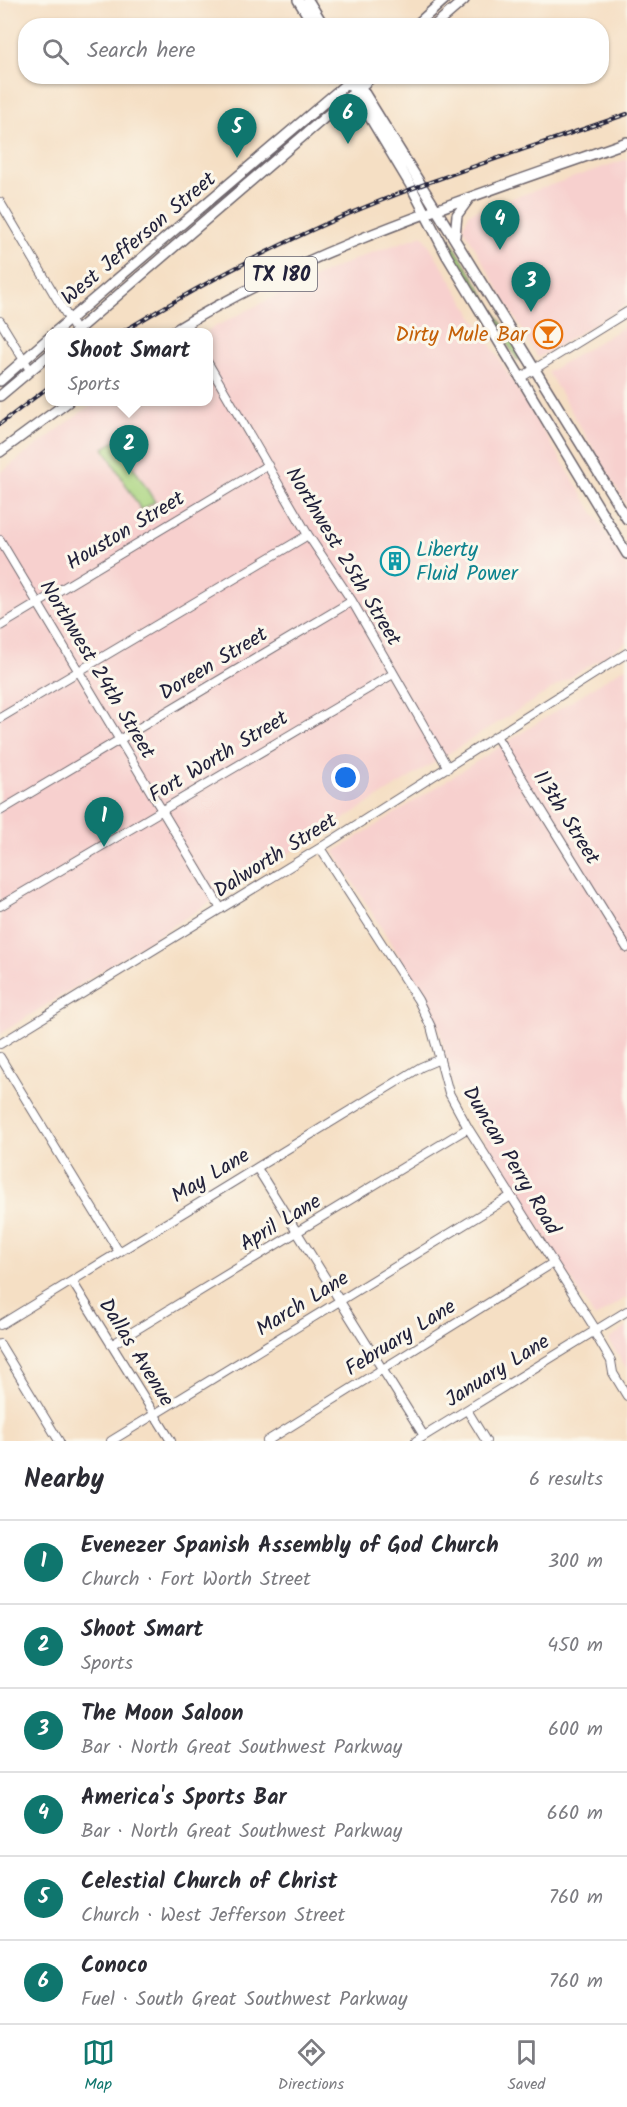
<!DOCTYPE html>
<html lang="en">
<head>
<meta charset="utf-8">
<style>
	:root { --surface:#fff; --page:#f7f7f7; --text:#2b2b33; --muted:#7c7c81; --line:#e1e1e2; --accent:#0f766e }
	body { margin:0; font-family:Kalam,sans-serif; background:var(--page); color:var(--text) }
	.you { position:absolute; left:346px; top:778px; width:21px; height:21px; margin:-15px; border:4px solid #fff; border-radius:50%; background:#1a73e8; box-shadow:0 0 0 9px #1a73e833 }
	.badge { display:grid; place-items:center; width:39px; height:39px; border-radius:50%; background:var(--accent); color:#fff; font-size:20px; font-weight:700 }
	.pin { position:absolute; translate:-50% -50px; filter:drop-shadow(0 2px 3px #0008) }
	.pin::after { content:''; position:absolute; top:32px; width:21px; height:18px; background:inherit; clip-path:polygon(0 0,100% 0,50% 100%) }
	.popup { position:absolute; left:45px; top:328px; width:168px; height:78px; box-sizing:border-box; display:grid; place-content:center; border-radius:12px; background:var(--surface); filter:drop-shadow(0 2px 4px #0005); font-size:20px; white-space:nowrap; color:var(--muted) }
	.popup b { font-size:22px; color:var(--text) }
	.popup::after { content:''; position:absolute; left:50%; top:100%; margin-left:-12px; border:12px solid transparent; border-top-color:var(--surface) }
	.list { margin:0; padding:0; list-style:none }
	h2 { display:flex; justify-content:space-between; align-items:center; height:78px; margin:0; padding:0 24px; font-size:26px }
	h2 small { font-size:20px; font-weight:400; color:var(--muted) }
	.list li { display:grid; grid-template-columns:39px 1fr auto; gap:18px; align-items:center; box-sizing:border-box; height:84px; padding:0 24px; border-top:2px solid var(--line) }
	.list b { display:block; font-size:22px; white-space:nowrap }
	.list p { margin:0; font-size:20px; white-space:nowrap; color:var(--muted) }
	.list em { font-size:20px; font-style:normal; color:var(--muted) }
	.icon { flex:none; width:33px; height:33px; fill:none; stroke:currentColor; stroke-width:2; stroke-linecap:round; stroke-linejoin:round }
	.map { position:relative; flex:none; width:627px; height:1441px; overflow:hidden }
	.search { position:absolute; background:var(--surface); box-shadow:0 2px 4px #0004; left:18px; right:18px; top:18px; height:66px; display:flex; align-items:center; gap:15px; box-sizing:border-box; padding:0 21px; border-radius:24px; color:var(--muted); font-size:22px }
	.sheet { height:582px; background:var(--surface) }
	nav { display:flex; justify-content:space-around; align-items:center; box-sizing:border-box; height:84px; border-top:2px solid var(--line); background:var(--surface); font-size:16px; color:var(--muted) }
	nav a { display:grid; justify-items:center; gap:3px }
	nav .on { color:var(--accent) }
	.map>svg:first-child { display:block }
	.built { fill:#f7d0ce }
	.green { fill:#abd581; stroke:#667c5e; stroke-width:1.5 }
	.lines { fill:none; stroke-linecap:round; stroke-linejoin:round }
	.minor-casing { stroke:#6c646b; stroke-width:10 }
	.major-casing { stroke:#6c646b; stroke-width:12 }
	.minor { stroke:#fff; stroke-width:8 }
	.major { stroke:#fff; stroke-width:9 }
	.rail-casing { stroke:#22223b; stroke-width:4 }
	.rail { stroke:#fbf7ec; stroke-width:1.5; stroke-dasharray:4.5; stroke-linecap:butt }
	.labels { text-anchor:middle; stroke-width:6; stroke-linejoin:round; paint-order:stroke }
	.shield { fill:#fbf7ec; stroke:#636270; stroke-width:1.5 }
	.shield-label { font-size:20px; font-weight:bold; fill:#22223b }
	.street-label { font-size:21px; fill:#22223b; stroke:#fbf7ec }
	.food-label { font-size:21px; fill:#c56008; stroke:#fbf7ec; text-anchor:end }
	.culture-label { font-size:21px; fill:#0d838f; stroke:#fbf7ec; text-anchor:start }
</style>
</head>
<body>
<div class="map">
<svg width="627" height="1441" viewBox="0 0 627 1441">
	<rect width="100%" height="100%" fill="#fbf7ec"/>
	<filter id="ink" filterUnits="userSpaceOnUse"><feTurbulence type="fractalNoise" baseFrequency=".0167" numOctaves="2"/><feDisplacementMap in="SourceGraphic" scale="12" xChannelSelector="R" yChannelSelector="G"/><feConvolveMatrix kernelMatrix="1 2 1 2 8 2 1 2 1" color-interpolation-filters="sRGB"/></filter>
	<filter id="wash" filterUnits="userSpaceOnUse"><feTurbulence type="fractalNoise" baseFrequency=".008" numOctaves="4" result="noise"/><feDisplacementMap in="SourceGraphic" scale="24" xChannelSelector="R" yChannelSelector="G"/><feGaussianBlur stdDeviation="1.35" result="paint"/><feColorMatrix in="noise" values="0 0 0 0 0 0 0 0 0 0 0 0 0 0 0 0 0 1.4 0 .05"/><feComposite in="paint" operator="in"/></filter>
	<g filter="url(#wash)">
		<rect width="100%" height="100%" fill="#f5dfc4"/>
		<!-- built -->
		<path class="built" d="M627,159V304L538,358L463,227L469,213Z
			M423,235L627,567V642L0,1034V473L95,402H208V332H205L293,287L365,255Z
			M627,325V506L548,372Z
			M627,666V1297L595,1318L473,1121L450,1077L439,1029L422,993L334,852Z
			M627,1327V1369L608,1340Z"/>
		<!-- green -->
		<path class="green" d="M444,230L523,358L522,359H517L455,261L441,232Z
			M117,440L155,502L141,510L104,448Z"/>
	</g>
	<g filter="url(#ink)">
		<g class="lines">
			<!-- minor casing -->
			<g class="minor-casing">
				<path id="minor" d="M0,202L76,331
					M0,321L30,370
					M186,324L191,332
					M208,363L308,535L352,601L448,768
					M520,378L627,312
					M0,540L221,909
					M0,626L268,465
					M0,718L308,535
					M496,736L627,948
					M0,811L352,601
					M320,848L418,1000L431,1027L449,1093L468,1128L596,1330
					M0,906L393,674
					M0,1044L320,848L627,653
					M0,1057L119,1252
					M257,1168L424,1436
					M72,1281L171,1441
					M0,1325L421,1067L440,1059
					M594,1332L611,1361L613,1373L627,1396
					M0,1344L59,1441
					M111,1345L468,1128
					M467,1410L486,1441
					M111,1441L511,1196
					M267,1441L553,1263
					M416,1441L627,1311"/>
			</g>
			<!-- major casing -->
			<g class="major-casing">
				<path id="major" d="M298,0L314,26
					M308,0L324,26
					M415,26L444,0
					M434,26L464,0
					M345,76L411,186L447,256L627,554
					M354,76L627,519
					M455,236L457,215L468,200
					M55,332L352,79
					M75,332L373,76
					M172,332C313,246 472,197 627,142
					M0,381L50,337
					M0,396L50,354
					M0,452L68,402"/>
			</g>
			<!-- minor -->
			<use href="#minor" class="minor"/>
			<!-- major -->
			<use href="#major" class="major"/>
			<!-- rail casing -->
			<g class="rail-casing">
				<path id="rail" d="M122,332C183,295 245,261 310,231C412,184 521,151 627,114
					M0,424L50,386"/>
			</g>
			<!-- rail -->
			<use href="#rail" class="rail"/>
		</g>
	</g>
	<!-- icons -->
	<defs>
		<g id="bar-ring" transform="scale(1.5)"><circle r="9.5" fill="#fbf7ec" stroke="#e8710a" stroke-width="1.5"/><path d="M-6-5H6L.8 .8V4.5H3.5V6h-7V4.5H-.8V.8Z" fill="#e8710a"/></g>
		<g id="building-ring" transform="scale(1.5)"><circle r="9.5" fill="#fbf7ec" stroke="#0f9aa8" stroke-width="1.5"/><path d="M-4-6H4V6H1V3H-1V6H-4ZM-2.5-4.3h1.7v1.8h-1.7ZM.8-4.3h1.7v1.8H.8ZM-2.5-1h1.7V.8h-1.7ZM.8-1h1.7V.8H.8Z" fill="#0f9aa8"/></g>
	</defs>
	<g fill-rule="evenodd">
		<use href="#bar-ring" x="548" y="334"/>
		<use href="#building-ring" x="395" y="561"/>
	</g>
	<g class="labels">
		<!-- shield labels -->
		<rect class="shield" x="245" y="257" width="72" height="34" rx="4.5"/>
		<g class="shield-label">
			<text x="281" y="281">TX 180</text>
		</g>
		<!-- street labels -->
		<g class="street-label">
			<text transform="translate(138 238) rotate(-40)" y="7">West Jefferson Street</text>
			<text transform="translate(125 530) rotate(-31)" y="7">Houston Street</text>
			<text transform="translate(344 556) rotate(59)" y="7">Northwest 25th Street</text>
			<text transform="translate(213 663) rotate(-31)" y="7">Doreen Street</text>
			<text transform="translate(98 669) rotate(59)" y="7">Northwest 24th Street</text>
			<text transform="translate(218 756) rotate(-31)" y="7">Fort Worth Street</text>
			<text transform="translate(567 817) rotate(58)" y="7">113th Street</text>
			<text transform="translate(275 855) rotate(-32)" y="7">Dalworth Street</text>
			<text transform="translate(512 1160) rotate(59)" y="7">Duncan Perry Road</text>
			<text transform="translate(210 1175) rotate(-31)" y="7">May Lane</text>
			<text transform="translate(280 1222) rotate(-31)" y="7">April Lane</text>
			<text transform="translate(302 1303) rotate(-32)" y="7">March Lane</text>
			<text transform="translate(400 1337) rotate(-32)" y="7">February Lane</text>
			<text transform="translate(137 1352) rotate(58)" y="7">Dallas Avenue</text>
			<text transform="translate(497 1370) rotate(-32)" y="7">January Lane</text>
		</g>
		<!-- food labels -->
		<g class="food-label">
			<text x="527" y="341">Dirty Mule Bar</text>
		</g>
		<!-- culture labels -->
		<g class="culture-label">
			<text x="416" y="556">Liberty<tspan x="416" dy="24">Fluid Power</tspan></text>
		</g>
	</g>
</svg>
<div class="you"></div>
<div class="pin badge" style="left:104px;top:847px">1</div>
<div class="pin badge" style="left:129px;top:475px">2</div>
<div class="popup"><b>Shoot Smart</b>Sports</div>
<div class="pin badge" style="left:531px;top:312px">3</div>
<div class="pin badge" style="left:500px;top:250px">4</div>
<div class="pin badge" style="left:237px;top:158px">5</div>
<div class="pin badge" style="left:348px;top:144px">6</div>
<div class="search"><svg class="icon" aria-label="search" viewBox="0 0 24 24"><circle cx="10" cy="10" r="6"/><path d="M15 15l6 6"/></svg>Search here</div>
</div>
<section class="sheet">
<h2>Nearby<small>6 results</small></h2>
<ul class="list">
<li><span class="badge">1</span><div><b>Evenezer Spanish Assembly of God Church</b><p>Church · Fort Worth Street</p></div><em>300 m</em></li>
<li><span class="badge">2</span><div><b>Shoot Smart</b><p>Sports</p></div><em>450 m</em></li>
<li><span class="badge">3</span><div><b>The Moon Saloon</b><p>Bar · North Great Southwest Parkway</p></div><em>600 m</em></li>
<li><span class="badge">4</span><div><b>America's Sports Bar</b><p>Bar · North Great Southwest Parkway</p></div><em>660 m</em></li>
<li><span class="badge">5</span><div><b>Celestial Church of Christ</b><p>Church · West Jefferson Street</p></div><em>760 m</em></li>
<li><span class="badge">6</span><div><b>Conoco</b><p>Fuel · South Great Southwest Parkway</p></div><em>760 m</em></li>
</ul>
</section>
<nav>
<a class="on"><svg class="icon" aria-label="map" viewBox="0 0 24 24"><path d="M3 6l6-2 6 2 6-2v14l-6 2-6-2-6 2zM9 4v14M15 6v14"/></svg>Map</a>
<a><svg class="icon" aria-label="directions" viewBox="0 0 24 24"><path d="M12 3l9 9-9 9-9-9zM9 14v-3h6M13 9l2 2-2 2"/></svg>Directions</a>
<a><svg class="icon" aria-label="saved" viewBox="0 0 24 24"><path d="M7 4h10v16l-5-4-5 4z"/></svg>Saved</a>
</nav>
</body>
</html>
